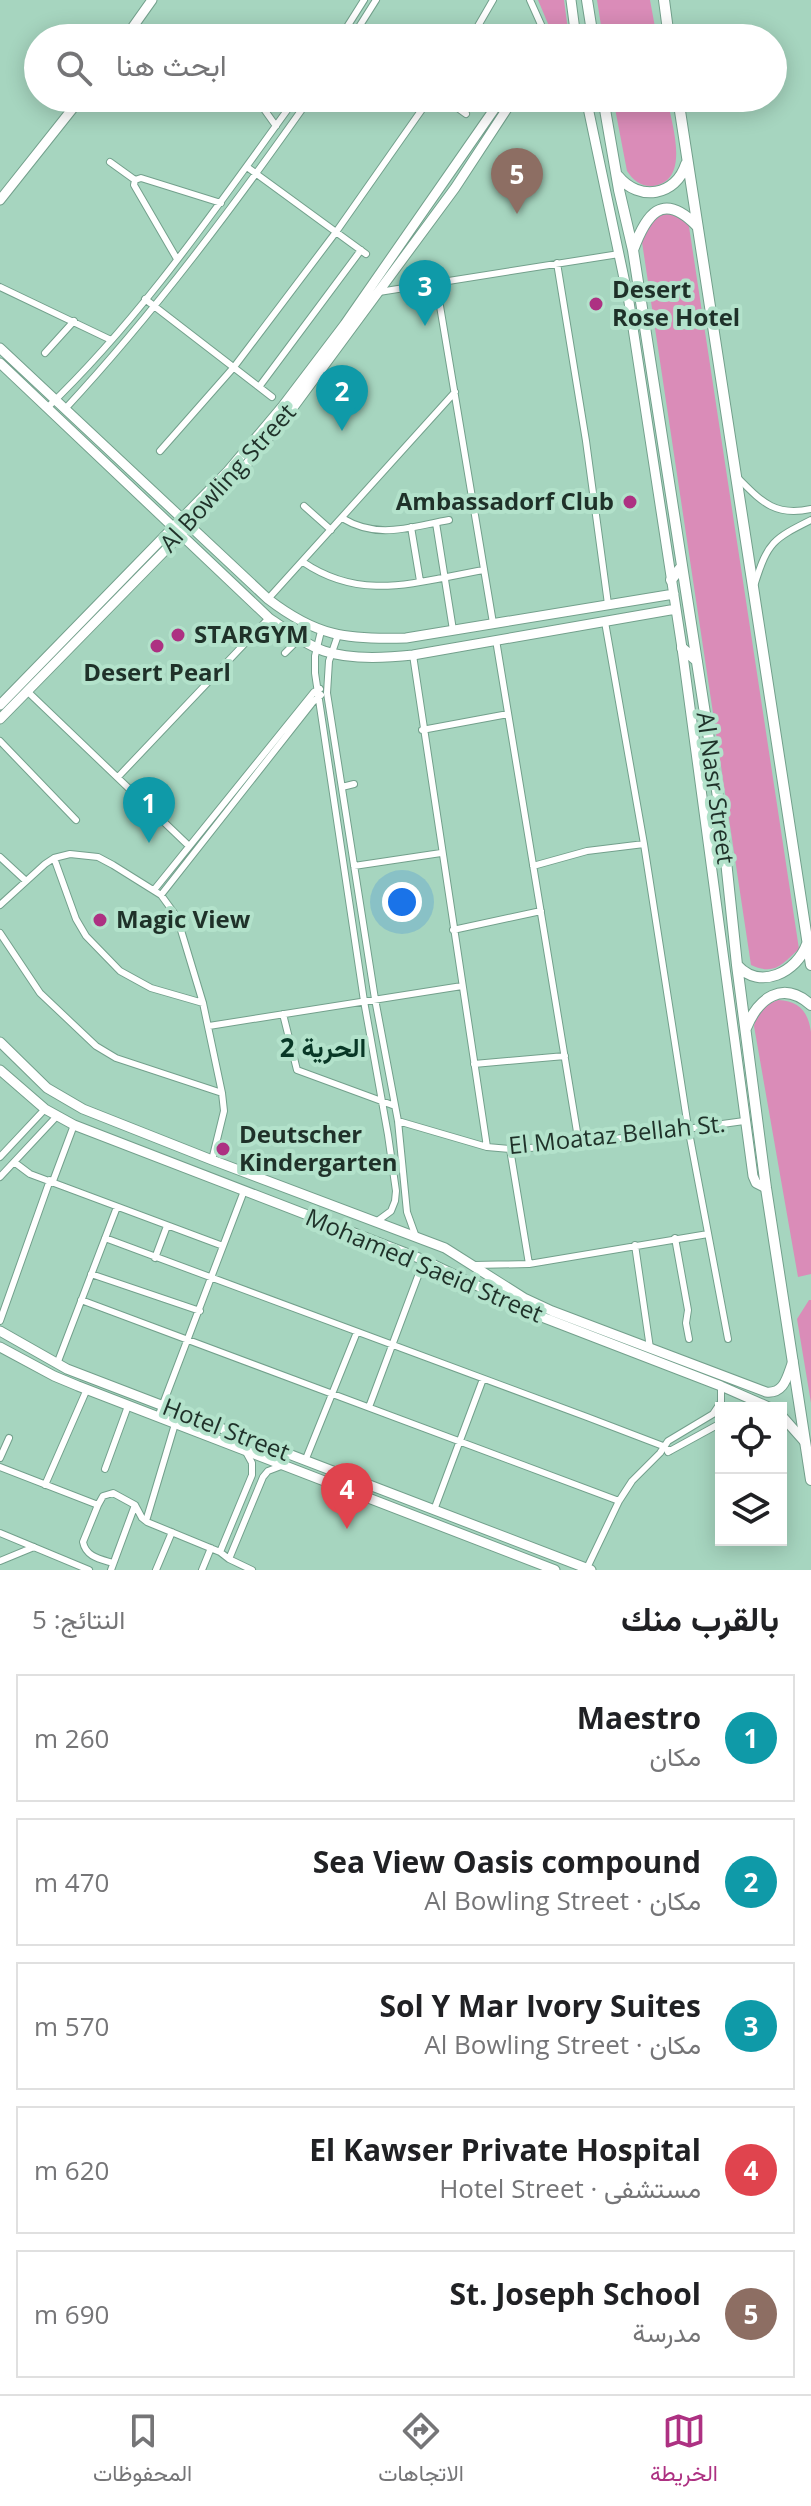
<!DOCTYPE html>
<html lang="ar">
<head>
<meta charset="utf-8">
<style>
	:root { --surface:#fff; --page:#f6f6f6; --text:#202124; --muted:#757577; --line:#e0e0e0; --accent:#ad3182 }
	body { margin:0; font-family:"Open Sans",Vazirmatn,sans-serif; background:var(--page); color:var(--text); direction:rtl }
	.controls { position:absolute; right:24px; bottom:24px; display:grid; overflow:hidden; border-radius:0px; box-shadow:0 4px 20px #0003 }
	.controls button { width:72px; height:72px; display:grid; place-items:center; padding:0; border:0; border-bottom:2px solid var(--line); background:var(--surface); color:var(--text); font:40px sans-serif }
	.you { position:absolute; left:402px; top:902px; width:28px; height:28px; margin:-20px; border:6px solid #fff; border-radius:50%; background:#1a73e8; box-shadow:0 0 0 12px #1a73e833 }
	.badge { display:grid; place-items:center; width:52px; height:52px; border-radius:50%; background:var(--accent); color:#fff; font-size:26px; font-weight:700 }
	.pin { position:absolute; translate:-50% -66px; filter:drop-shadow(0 2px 4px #0008) }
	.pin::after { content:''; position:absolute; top:42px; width:28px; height:24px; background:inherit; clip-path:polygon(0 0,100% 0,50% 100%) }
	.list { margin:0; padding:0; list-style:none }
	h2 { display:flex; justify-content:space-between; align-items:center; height:104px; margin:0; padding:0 32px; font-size:34px }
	h2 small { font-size:26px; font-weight:400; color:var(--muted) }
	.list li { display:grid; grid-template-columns:52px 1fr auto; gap:24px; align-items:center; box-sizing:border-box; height:128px; margin:0 16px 16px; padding:0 16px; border:2px solid var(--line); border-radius:0px }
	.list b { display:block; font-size:30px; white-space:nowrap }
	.list p { margin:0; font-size:26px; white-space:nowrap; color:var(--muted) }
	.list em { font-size:26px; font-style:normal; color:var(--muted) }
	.icon { flex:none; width:44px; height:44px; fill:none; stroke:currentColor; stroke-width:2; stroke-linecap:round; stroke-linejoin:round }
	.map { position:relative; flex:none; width:811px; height:1570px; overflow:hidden; direction:ltr }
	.search { position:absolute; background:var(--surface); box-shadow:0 4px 20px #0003; left:24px; right:24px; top:24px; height:88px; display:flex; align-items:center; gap:20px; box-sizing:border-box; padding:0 28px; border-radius:44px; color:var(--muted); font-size:30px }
	.sheet { height:824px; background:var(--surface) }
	nav { display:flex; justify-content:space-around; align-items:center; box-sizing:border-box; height:112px; border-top:2px solid var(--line); background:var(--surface); font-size:22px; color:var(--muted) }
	nav a { display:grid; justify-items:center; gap:4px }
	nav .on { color:var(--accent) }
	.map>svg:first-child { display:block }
	.green { fill:#da8cb8 }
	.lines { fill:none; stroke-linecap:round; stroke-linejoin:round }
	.street-casing { stroke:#73a08c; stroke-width:8 }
	.secondary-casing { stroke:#73a08c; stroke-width:11 }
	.primary-casing { stroke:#73a08c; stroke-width:12 }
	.street { stroke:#fff; stroke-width:6 }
	.secondary { stroke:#fff; stroke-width:9 }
	.primary { stroke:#fff; stroke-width:10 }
	.poi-dot { fill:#ad3182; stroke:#b3e2cb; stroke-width:3 }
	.labels { text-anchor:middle; stroke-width:8; stroke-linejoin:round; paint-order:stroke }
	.poi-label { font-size:24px; font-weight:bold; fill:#1f3129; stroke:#b3e2cb; text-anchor:start }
	.street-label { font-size:24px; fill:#1f3129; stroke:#b3e2cb }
	.neighbourhood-label { font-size:26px; font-weight:bold; fill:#083726; stroke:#b3e2cb }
</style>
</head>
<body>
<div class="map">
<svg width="811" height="1570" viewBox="0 0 811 1570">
	<rect width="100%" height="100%" fill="#a6d5bf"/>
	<!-- green -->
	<path class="green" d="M538,0H564L569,38H554Z
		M597,0H650L657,38H603Z
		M613,98H667C671,122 692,181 653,186C641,187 633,180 627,171Z
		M668,213L688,220L799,949C782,964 775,976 751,965L642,242L653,218Z
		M778,1000C799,1001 808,1011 811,1032V1274L798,1277L754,1026C757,1012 764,1005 778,1000Z
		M809,1300H811V1403L797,1319Z"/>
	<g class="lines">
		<!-- street casing -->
		<g class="street-casing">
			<path id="street" d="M530,0L547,38
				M340,38L364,0
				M352,38L376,0
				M471,38L493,0
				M256,98L276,126
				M444,98L466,114
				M110,162L135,180
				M247,167L366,254
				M177,259L134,185L135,180L141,178L221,203
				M557,263L586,441L608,604
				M436,282L493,623
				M0,287L111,340
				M379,292L619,254
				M145,299L272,397
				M45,353L74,321
				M259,387L361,250
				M47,408C143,316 218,205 296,98
				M65,409C155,312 234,206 310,98
				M160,451L234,367L336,232L430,98
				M737,477C761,501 774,517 811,509
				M304,506L331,530
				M342,518C378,540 410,527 449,520
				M436,523L453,630
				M411,527L420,581
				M303,562C363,603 418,581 484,570
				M755,583C768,542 773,539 811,520
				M268,599L455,392
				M605,622L644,844L688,1127L728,1339
				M321,631L315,656V673L364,1001L388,1135L396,1191L395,1201L391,1211L376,1222
				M338,635L329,661L327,693L375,999L398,1121L407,1212L416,1237
				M496,640L579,1144
				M285,653L300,638
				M413,655L487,1147
				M27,691L189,846
				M422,730L508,714
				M0,741L76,820
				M118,777L269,618
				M342,787L354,784
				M0,857L26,881
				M54,858L76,919L86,936L120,971L151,988L203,1003
				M354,866L441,853
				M533,866L587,851L644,844
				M154,890L314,692L320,689
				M161,895L313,702L321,695
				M0,905L45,864L54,858L70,854L98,857L113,865L161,895L177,917L203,1003L222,1093L224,1111L212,1160
				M453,930L541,911
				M0,933L40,993L96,1046L116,1058L222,1093
				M283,1014L297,1070L395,1106
				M209,1026L462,986
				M474,1064L565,1056
				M398,1121L487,1147L510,1149L564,1146L744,1121
				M510,1149L529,1264
				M0,1157L45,1109
				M14,1162L30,1174L223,1246
				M0,1177L57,1116
				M53,1181L74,1125
				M105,1238L587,1417L663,1446L670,1451
				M675,1238L688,1310L686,1323L689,1339
				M635,1245L650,1348
				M155,1258L167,1226
				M474,1265L529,1264L708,1234
				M91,1274L200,1311
				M81,1300L619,1501
				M0,1321L50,1180
				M57,1364L117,1207
				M369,1407L424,1260
				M158,1417L244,1191
				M668,1452L721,1423
				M0,1458L9,1438
				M305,1461L357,1332
				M0,1467L98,1505L103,1496L113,1493L135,1505L142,1518L147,1522L220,1552L229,1559L252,1570
				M105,1469L128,1406
				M45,1485L87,1389
				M98,1505L83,1542C86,1557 100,1559 113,1563
				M434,1510L483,1379
				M146,1521L175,1424
				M0,1533L89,1570
				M220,1552L252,1475V1463L246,1452
				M229,1559L263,1477L268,1471L281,1466
				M0,1561L34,1547
				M587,1568L619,1501L632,1481L660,1453L668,1441L713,1414L721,1402V1386
				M111,1570L135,1505
				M156,1570L172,1532
				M202,1570L211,1548"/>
		</g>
		<!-- secondary casing -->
		<g class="secondary-casing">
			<path id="secondary" d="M571,0L576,38
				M125,38L152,0
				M539,38L544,30
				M586,98L629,302L682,648L753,1176L756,1183L766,1188
				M0,200L81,98
				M0,348L268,599C316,636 346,640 406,638L674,594
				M0,363L269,618C286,629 304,644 324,651C350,660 385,658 413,655L676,609
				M0,705L228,471L282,407L345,324L502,98
				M0,719L190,525L242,470L289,413L455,188L514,98
				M0,1042L47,1088L83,1109L212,1160L445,1248L524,1298L552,1311L766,1392C785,1394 787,1376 793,1361
				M0,1070L45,1109L74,1125L424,1260L542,1317L721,1386L771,1408
				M0,1331L67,1369L591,1570
				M0,1347L54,1376L78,1386L555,1570
				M781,1415L804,1441"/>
		</g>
		<!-- primary casing -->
		<g class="primary-casing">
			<path id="primary" d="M587,0L593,38
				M664,0L669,38
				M603,98L619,190L633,250L722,823L737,965L766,1188L811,1480
				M678,98L811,965
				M618,176C639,202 676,196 686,164
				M633,250C646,215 662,190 697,226
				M671,580L682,566
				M682,648L697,661
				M709,840L722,823
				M737,965C760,991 797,972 807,944
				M746,1028C758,999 782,979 811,1005"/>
		</g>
		<!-- street -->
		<use href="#street" class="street"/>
		<!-- secondary -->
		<use href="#secondary" class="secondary"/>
		<!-- primary -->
		<use href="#primary" class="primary"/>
	</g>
	<!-- markers -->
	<g class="poi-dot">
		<circle cx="596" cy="304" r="8"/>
		<circle cx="630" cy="502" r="8"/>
		<circle cx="178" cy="635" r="8"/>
		<circle cx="157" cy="646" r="8"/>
		<circle cx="100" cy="920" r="8"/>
		<circle cx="223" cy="1149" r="8"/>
	</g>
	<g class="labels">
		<!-- poi labels -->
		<g class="poi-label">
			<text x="612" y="298">Desert<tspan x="612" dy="28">Rose Hotel</tspan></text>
			<text x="614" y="510" text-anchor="end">Ambassadorf Club</text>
			<text x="194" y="643">STARGYM</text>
			<text x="157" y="681" text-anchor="middle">Desert Pearl</text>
			<text x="116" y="928">Magic View</text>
			<text x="239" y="1143">Deutscher<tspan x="239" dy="28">Kindergarten</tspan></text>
		</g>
		<!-- street labels -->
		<g class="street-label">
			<text transform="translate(228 478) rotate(-48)" y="8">Al Bowling Street</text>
			<text transform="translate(715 788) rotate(82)" y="8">Al Nasr Street</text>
			<text transform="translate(617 1135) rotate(-6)" y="8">El Moataz Bellah St.</text>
			<text transform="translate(424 1266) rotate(23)" y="8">Mohamed Saeid Street</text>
			<text transform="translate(226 1430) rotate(21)" y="8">Hotel Street</text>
		</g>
		<!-- neighbourhood labels -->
		<g class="neighbourhood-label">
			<text x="323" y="1057">الحرية 2</text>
		</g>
	</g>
</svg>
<div class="controls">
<button><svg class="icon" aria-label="locate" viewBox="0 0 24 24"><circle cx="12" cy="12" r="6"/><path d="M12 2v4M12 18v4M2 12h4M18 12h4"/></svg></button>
<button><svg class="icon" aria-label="layers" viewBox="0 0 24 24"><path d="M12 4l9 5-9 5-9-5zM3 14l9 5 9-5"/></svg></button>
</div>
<div class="you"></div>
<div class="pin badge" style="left:149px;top:843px;background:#0f9aa8">1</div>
<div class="pin badge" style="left:342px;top:431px;background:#0f9aa8">2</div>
<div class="pin badge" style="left:425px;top:326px;background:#0f9aa8">3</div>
<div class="pin badge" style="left:347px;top:1529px;background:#e0444e">4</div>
<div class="pin badge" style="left:517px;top:214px;background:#8d6e63">5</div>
<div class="search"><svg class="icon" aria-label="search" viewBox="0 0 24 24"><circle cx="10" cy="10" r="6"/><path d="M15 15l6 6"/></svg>ابحث هنا</div>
</div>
<section class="sheet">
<h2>بالقرب منك<small>النتائج: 5</small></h2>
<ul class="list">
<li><span class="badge" style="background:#0f9aa8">1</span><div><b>Maestro</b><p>مكان</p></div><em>260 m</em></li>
<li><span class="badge" style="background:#0f9aa8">2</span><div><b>Sea View Oasis compound</b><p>مكان · Al Bowling Street</p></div><em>470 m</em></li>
<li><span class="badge" style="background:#0f9aa8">3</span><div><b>Sol Y Mar Ivory Suites</b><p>مكان · Al Bowling Street</p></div><em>570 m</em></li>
<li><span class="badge" style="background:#e0444e">4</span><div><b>El Kawser Private Hospital</b><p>مستشفى · Hotel Street</p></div><em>620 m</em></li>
<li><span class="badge" style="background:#8d6e63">5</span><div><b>St. Joseph School</b><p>مدرسة</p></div><em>690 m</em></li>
</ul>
</section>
<nav>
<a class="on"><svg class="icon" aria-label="map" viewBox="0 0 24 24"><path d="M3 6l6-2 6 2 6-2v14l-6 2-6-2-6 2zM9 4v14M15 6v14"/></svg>الخريطة</a>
<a><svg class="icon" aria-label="directions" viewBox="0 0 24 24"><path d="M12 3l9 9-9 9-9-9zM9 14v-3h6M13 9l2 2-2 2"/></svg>الاتجاهات</a>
<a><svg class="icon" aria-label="saved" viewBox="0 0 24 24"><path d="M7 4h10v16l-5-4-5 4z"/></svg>المحفوظات</a>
</nav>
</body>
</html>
